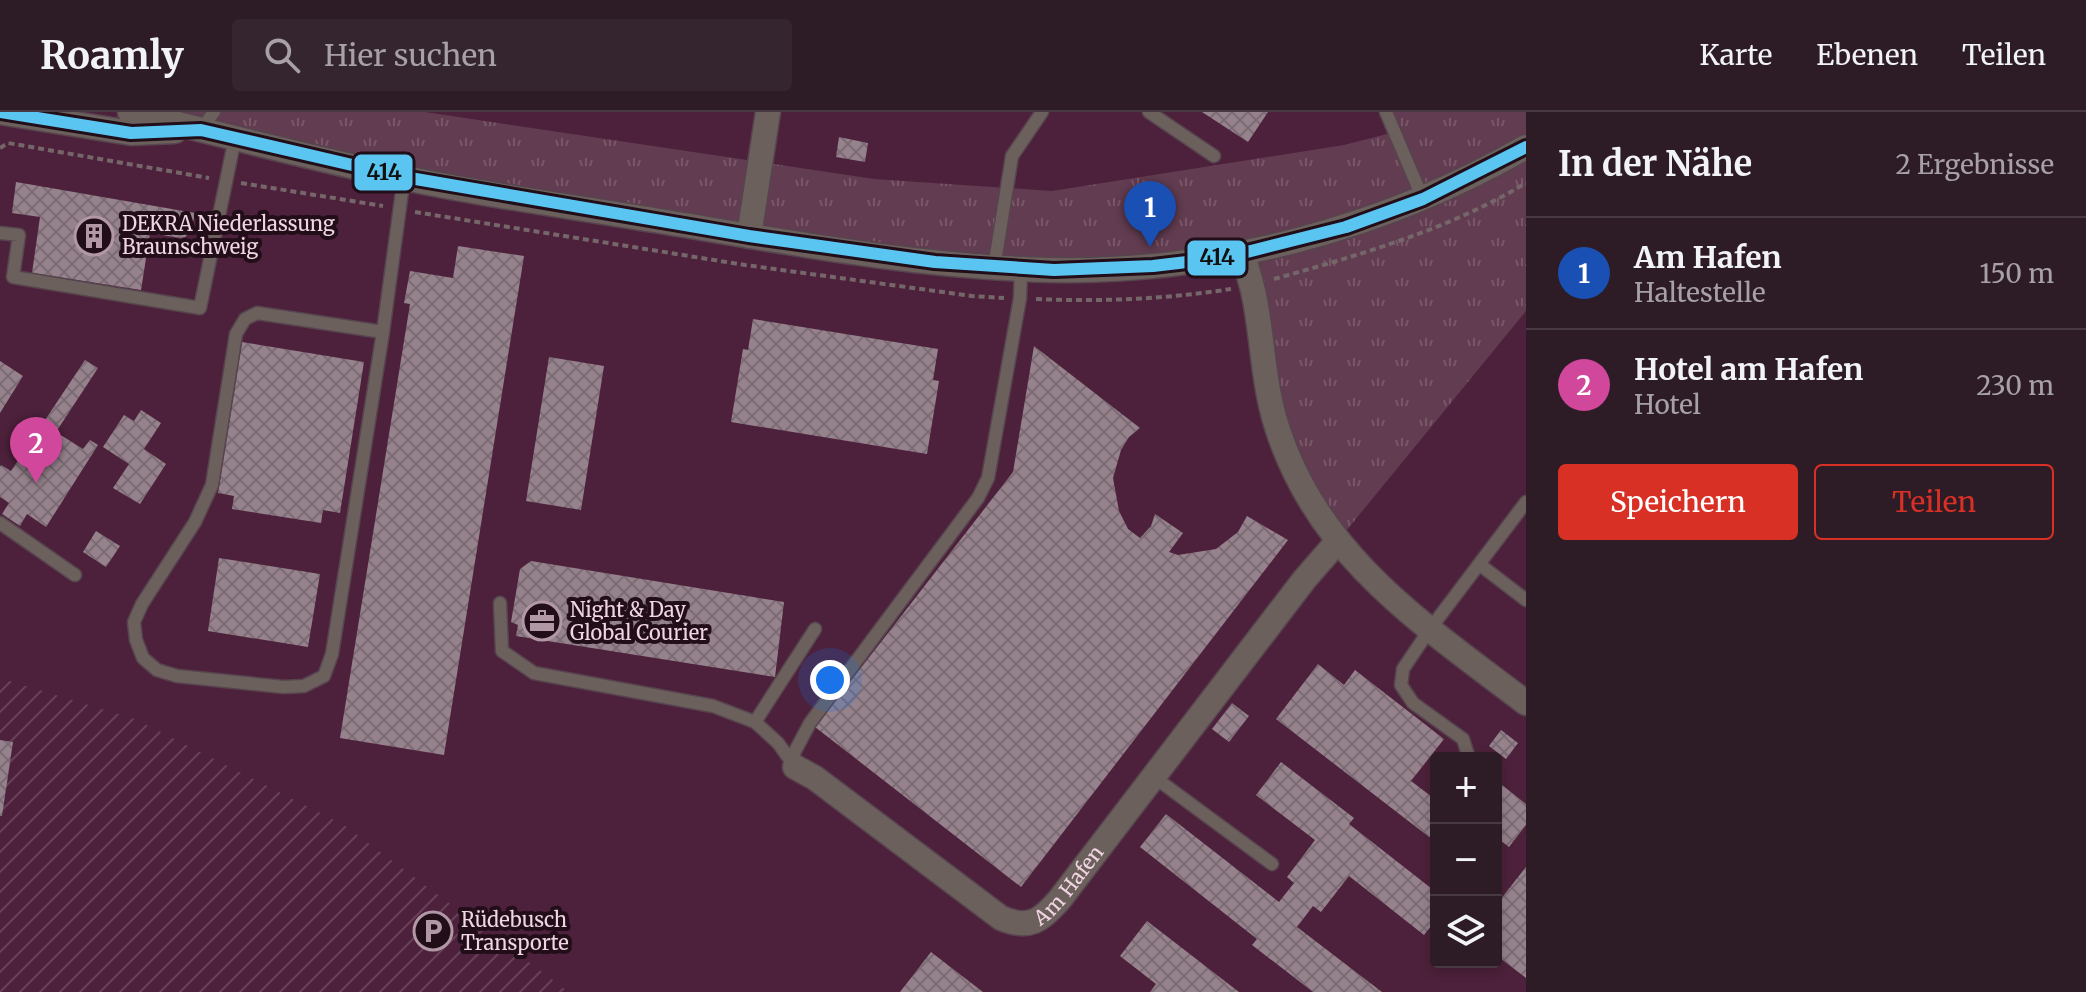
<!DOCTYPE html>
<html lang="de">
<head>
<meta charset="utf-8">
<style>
	:root { --surface:#2d1c26; --page:#35252e; --text:#f1f3f6; --muted:#a7a1a7; --line:#483a43; --accent:#d93025 }
	body { margin:0; font-family:Merriweather,serif; background:var(--page); color:var(--text) }
	.controls { position:absolute; right:24px; bottom:24px; display:grid; overflow:hidden; border-radius:8px; box-shadow:0 4px 12px #0003 }
	.controls button { width:72px; height:72px; display:grid; place-items:center; padding:0; border:0; border-bottom:2px solid var(--line); background:var(--surface); color:var(--text); font:40px sans-serif }
	.you { position:absolute; left:830px; top:568px; width:28px; height:28px; margin:-20px; border:6px solid #fff; border-radius:50%; background:#1a73e8; box-shadow:0 0 0 12px #1a73e833 }
	.badge { display:grid; place-items:center; width:52px; height:52px; border-radius:50%; background:var(--accent); color:#fff; font-size:26px; font-weight:700 }
	.pin { position:absolute; translate:-50% -66px; filter:drop-shadow(0 2px 4px #0008) }
	.pin::after { content:''; position:absolute; top:42px; width:28px; height:24px; background:inherit; clip-path:polygon(0 0,100% 0,50% 100%) }
	.list { margin:0; padding:0; list-style:none }
	h2 { display:flex; justify-content:space-between; align-items:center; height:104px; margin:0; padding:0 32px; font-size:34px }
	h2 small { font-size:26px; font-weight:400; color:var(--muted) }
	.list li { display:grid; grid-template-columns:52px 1fr auto; gap:24px; align-items:center; box-sizing:border-box; height:112px; padding:0 32px; border-top:2px solid var(--line) }
	.list b { display:block; font-size:30px; white-space:nowrap }
	.list p { margin:0; font-size:26px; white-space:nowrap; color:var(--muted) }
	.list em { font-size:26px; font-style:normal; color:var(--muted) }
	.actions { display:flex; gap:16px; padding:24px 32px }
	.actions a { flex:1; padding:18px 0; border:2px solid var(--accent); border-radius:8px; text-align:center; font-size:28px; color:var(--accent) }
	.actions .main { background:var(--accent); color:#fff }
	.icon { flex:none; width:44px; height:44px; fill:none; stroke:currentColor; stroke-width:2; stroke-linecap:round; stroke-linejoin:round }
	.map { position:relative; flex:none; width:1526px; height:880px; overflow:hidden }
	header { display:flex; align-items:center; gap:48px; box-sizing:border-box; height:112px; padding:0 40px; background:var(--surface); border-bottom:2px solid var(--line) }
	header strong { font-size:38px }
	nav { display:flex; gap:44px; margin-inline-start:auto; font-size:28px }
	.search { width:560px; height:72px; background:var(--page); display:flex; align-items:center; gap:20px; box-sizing:border-box; padding:0 28px; border-radius:8px; color:var(--muted); font-size:30px }
	main { display:flex }
	aside { flex:1; background:var(--surface) }
	.map>svg:first-child { display:block }
	.built { fill:#4d213b; fill-rule:evenodd }
	.industrial { fill:url(#industrial-furrows) }
	.grass { fill:url(#grass-tufts) }
	.building { fill:url(#building-cross-hatch) }
	.lines { fill:none; stroke-linecap:round; stroke-linejoin:round }
	.lane-casing { stroke:#57444e; stroke-width:15 }
	.street-casing { stroke:#57444e; stroke-width:27 }
	.path { stroke:#756769; stroke-width:4; stroke-dasharray:6 4; stroke-linecap:butt }
	.lane { stroke:#6c605d; stroke-width:12 }
	.street { stroke:#6c605d; stroke-width:24 }
	.bus-1-casing { stroke:#210e19; stroke-width:18 }
	.bus-1 { stroke:#5bc5f2; stroke-width:12 }
	.labels { text-anchor:middle; stroke-width:8; stroke-linejoin:round; paint-order:stroke }
	.poi-label { font-size:20px; fill:#f1d5e3; stroke:#210e19; text-anchor:start }
	.street-label { font-size:20px; fill:#f1d5e3; stroke:#210e19 }
	.line-badge { stroke:#210e19; stroke-width:3 }
	.pale-badge-label { font-size:22px; text-anchor:middle; font-weight:bold; fill:#111 }
</style>
</head>
<body>
<header>
<strong>Roamly</strong>
<div class="search"><svg class="icon" aria-label="search" viewBox="0 0 24 24"><circle cx="10" cy="10" r="6"/><path d="M15 15l6 6"/></svg>Hier suchen</div>
<nav><a>Karte</a><a>Ebenen</a><a>Teilen</a></nav>
</header>
<main>
<div class="map">
<svg width="1526" height="880" viewBox="0 0 1526 880">
	<defs>
		<pattern id="industrial-furrows" width="10" height="10" patternUnits="userSpaceOnUse" patternTransform="scale(2)"><rect width="10" height="10" fill="#4d213b"/><path d="M-1 1l2-2M0 10L10 0M9 11l2-2" fill="none" stroke="#674057"/></pattern>
		<pattern id="grass-tufts" width="24" height="20" patternUnits="userSpaceOnUse" patternTransform="scale(2)"><rect width="24" height="20" fill="#623c50"/><path d="M3 7l-1-3M5 7V3M7 7l1-3M15 17l-1-3M17 17v-4M19 17l1-3" fill="none" stroke="#795769"/></pattern>
		<pattern id="building-cross-hatch" width="8" height="8" patternUnits="userSpaceOnUse" patternTransform="scale(2)"><rect width="8" height="8" fill="#96828d"/><path d="M0 0l8 8M0 8l8-8" fill="none" stroke="#7b6b73"/></pattern>
	</defs>
	<rect width="100%" height="100%" fill="#3c2633"/>
	<!-- built -->
	<path class="built" d="M0,0H1526V880H569L344,713L135,607L0,566ZM1436,646H1496V850H1436Z"/>
	<!-- industrial -->
	<path class="industrial" d="M0,566L135,607L344,713L569,880H0Z"/>
	<!-- grass -->
	<path class="grass" d="M149,0H425L874,67L1052,79L1344,33L1391,21L1389,0H1526V199L1337,430L1307,385L1242,141L985,155L404,65Z"/>
	<!-- building -->
	<path class="building" d="M1202,0H1268L1248,30Z
		M839,25L868,31L865,50L836,45Z
		M16,70L195,101L191,120L185,125L180,126L150,121L141,178L32,161L40,105L12,101Z
		M458,134L524,144L444,643L340,626L410,192L404,191L410,159L453,166Z
		M753,207L938,237L933,268L939,269L927,342L731,310L743,237L748,238Z
		M242,230L364,250L340,401L323,398L321,411L232,397L234,384L218,381Z
		M1034,234L1140,316L1129,325L1121,338L1113,366L1119,399L1128,417L1140,426L1151,414L1155,402L1183,421L1169,440L1178,443L1216,437L1238,420L1247,404L1288,428L1021,775L815,615L1013,360Z
		M549,245L604,254L581,398L526,389Z
		M85,248L98,256L56,320L83,337L90,328L98,333L46,415L27,402L20,414L2,402L9,391L0,385V355L1,353L11,359Z
		M0,249L23,264L0,301Z
		M141,298L161,311L144,337L166,352L140,392L113,376L129,352L103,335L124,303L134,309Z
		M96,419L120,434L106,455L83,440Z
		M219,446L320,462L308,535L208,519Z
		M531,449L784,490L775,565L516,524L518,513L511,510L520,457Z
		M1318,552L1344,573L1355,558L1444,627L1411,669L1436,688V725L1433,728L1276,607Z
		M1232,591L1249,604L1229,630L1212,617Z
		M1501,618L1518,631L1506,647L1489,634Z
		M0,628L13,630L2,704H0Z
		M1281,650L1354,706L1349,712L1436,780V808L1424,823L1349,764L1321,800L1313,794L1297,815L1382,880H1313L1252,833L1257,827L1140,735L1166,702L1279,790L1294,771L1287,765L1315,728L1256,683Z
		M1497,669L1526,692V713L1509,735L1496,725Z
		M1526,755V866L1496,843V793Z
		M1147,809L1239,880H1150L1156,872L1120,844Z
		M931,840L983,880H900Z"/>
	<g class="lines">
		<!-- lane casing -->
		<g class="lane-casing">
			<path id="lane" d="M1149,0L1214,44
				M1386,0L1423,87
				M201,18L214,0
				M0,121L19,123L13,165L200,196L235,26
				M994,156L1012,44L1042,0
				M383,220L257,201L245,207L236,222L212,373L195,410L142,492L134,510L136,528L143,546L157,558L177,564L284,575L304,574L324,564L332,542L383,220L404,65
				M0,411L75,463
				M1479,452L1526,488
				M500,491L502,539L534,561L713,594L755,610L778,631L793,652
				M755,610L815,517
				M1469,646L1463,627L1413,591L1401,573L1403,557L1430,517L1526,390
				M795,655L794,641L810,611L978,386L988,366L1020,186L1021,157
				M1154,665L1272,752"/>
		</g>
		<!-- street casing -->
		<g class="street-casing">
			<g id="street">
				<path d="M0,0L131,21L175,19"/>
				<path d="M130,0C214,21 297,42 382,61C475,82 571,94 666,110C793,131 921,155 1051,158C1216,161 1383,117 1526,35"/>
				<path d="M749,124L768,0"/>
				<path d="M1243,141C1246,155 1251,169 1254,183C1263,227 1263,272 1277,315C1318,445 1424,513 1526,591"/>
				<path id="s1" d="M795,655L815,666L1001,806C1029,818 1041,809 1060,787L1304,468L1337,430"/>
			</g>
		</g>
		<!-- path -->
		<path class="path" d="M0,36L8,31L209,66
			M241,71L383,94
			M415,100L745,153L972,184L1004,186
			M1274,167C1360,143 1450,117 1526,71
			M1036,187C1102,190 1166,187 1231,177"/>
		<!-- lane -->
		<use href="#lane" class="lane"/>
		<!-- street -->
		<use href="#street" class="street"/>
		<!-- bus-1 casing -->
		<g class="bus-1-casing">
			<path id="bus-1" d="M0,0L131,21L201,18L404,65L749,124L935,150L1054,158L1153,154L1204,148L1243,141L1346,115L1423,87L1526,35"/>
		</g>
		<!-- bus-1 -->
		<use href="#bus-1" class="bus-1"/>
	</g>
	<!-- icons -->
	<defs>
		<g id="building-ring" transform="scale(2)"><circle r="9.5" fill="#210e19" stroke="#b298a5" stroke-width="1.5"/><path d="M-4-6H4V6H1V3H-1V6H-4ZM-2.5-4.3h1.7v1.8h-1.7ZM.8-4.3h1.7v1.8H.8ZM-2.5-1h1.7V.8h-1.7ZM.8-1h1.7V.8H.8Z" fill="#b298a5"/></g>
		<g id="office-ring" transform="scale(2)"><circle r="9.5" fill="#210e19" stroke="#b298a5" stroke-width="1.5"/><path d="M-6-3h4V-5.5h4V-3h4V5H-6ZM-1-4.5V-3h2v-1.5ZM-6 0V1H6V0Z" fill="#b298a5"/></g>
		<g id="parking-ring" transform="scale(2)"><circle r="9.5" fill="#210e19" stroke="#b298a5" stroke-width="1.5"/><path d="M-3.5-5.5H1a3.5 3.5 0 0 1 0 7H-1V5.5H-3.5ZM-1-3.4V-.6H.8a1.4 1.4 0 0 0 0-2.8Z" fill="#b298a5"/></g>
	</defs>
	<g fill-rule="evenodd">
		<use href="#building-ring" x="94" y="124"/>
		<use href="#office-ring" x="542" y="509"/>
		<use href="#parking-ring" x="433" y="819"/>
	</g>
	<g class="labels">
		<!-- poi labels -->
		<g class="poi-label">
			<text x="122" y="119">DEKRA Niederlassung<tspan x="122" dy="23">Braunschweig</tspan></text>
			<text x="570" y="505">Night &amp; Day<tspan x="570" dy="23">Global Courier</tspan></text>
			<text x="461" y="815">Rüdebusch<tspan x="461" dy="23">Transporte</tspan></text>
		</g>
		<!-- street labels -->
		<g class="street-label">
			<text dy="7" stroke="none"><textPath href="#s1" startOffset="340">Am Hafen</textPath></text>
		</g>
	</g>
	<g class="line-badge">
		<rect x="353" y="41" width="61" height="39" rx="8" fill="#5bc5f2"/>
		<rect x="1186" y="127" width="61" height="38" rx="8" fill="#5bc5f2"/>
	</g>
	<g class="pale-badge-label">
		<text x="384" y="68">414</text>
		<text x="1217" y="153">414</text>
	</g>
</svg>
<div class="controls">
<button>+</button>
<button>−</button>
<button><svg class="icon" aria-label="layers" viewBox="0 0 24 24"><path d="M12 4l9 5-9 5-9-5zM3 14l9 5 9-5"/></svg></button>
</div>
<div class="you"></div>
<div class="pin badge" style="left:1150px;top:135px;background:#1a4fb4">1</div>
<div class="pin badge" style="left:36px;top:371px;background:#d1479c">2</div>
</div>
<aside>
<h2>In der Nähe<small>2 Ergebnisse</small></h2>
<ul class="list">
<li><span class="badge" style="background:#1a4fb4">1</span><div><b>Am Hafen</b><p>Haltestelle</p></div><em>150 m</em></li>
<li><span class="badge" style="background:#d1479c">2</span><div><b>Hotel am Hafen</b><p>Hotel</p></div><em>230 m</em></li>
</ul>
<div class="actions"><a class="main">Speichern</a><a>Teilen</a></div>
</aside>
</main>
</body>
</html>
